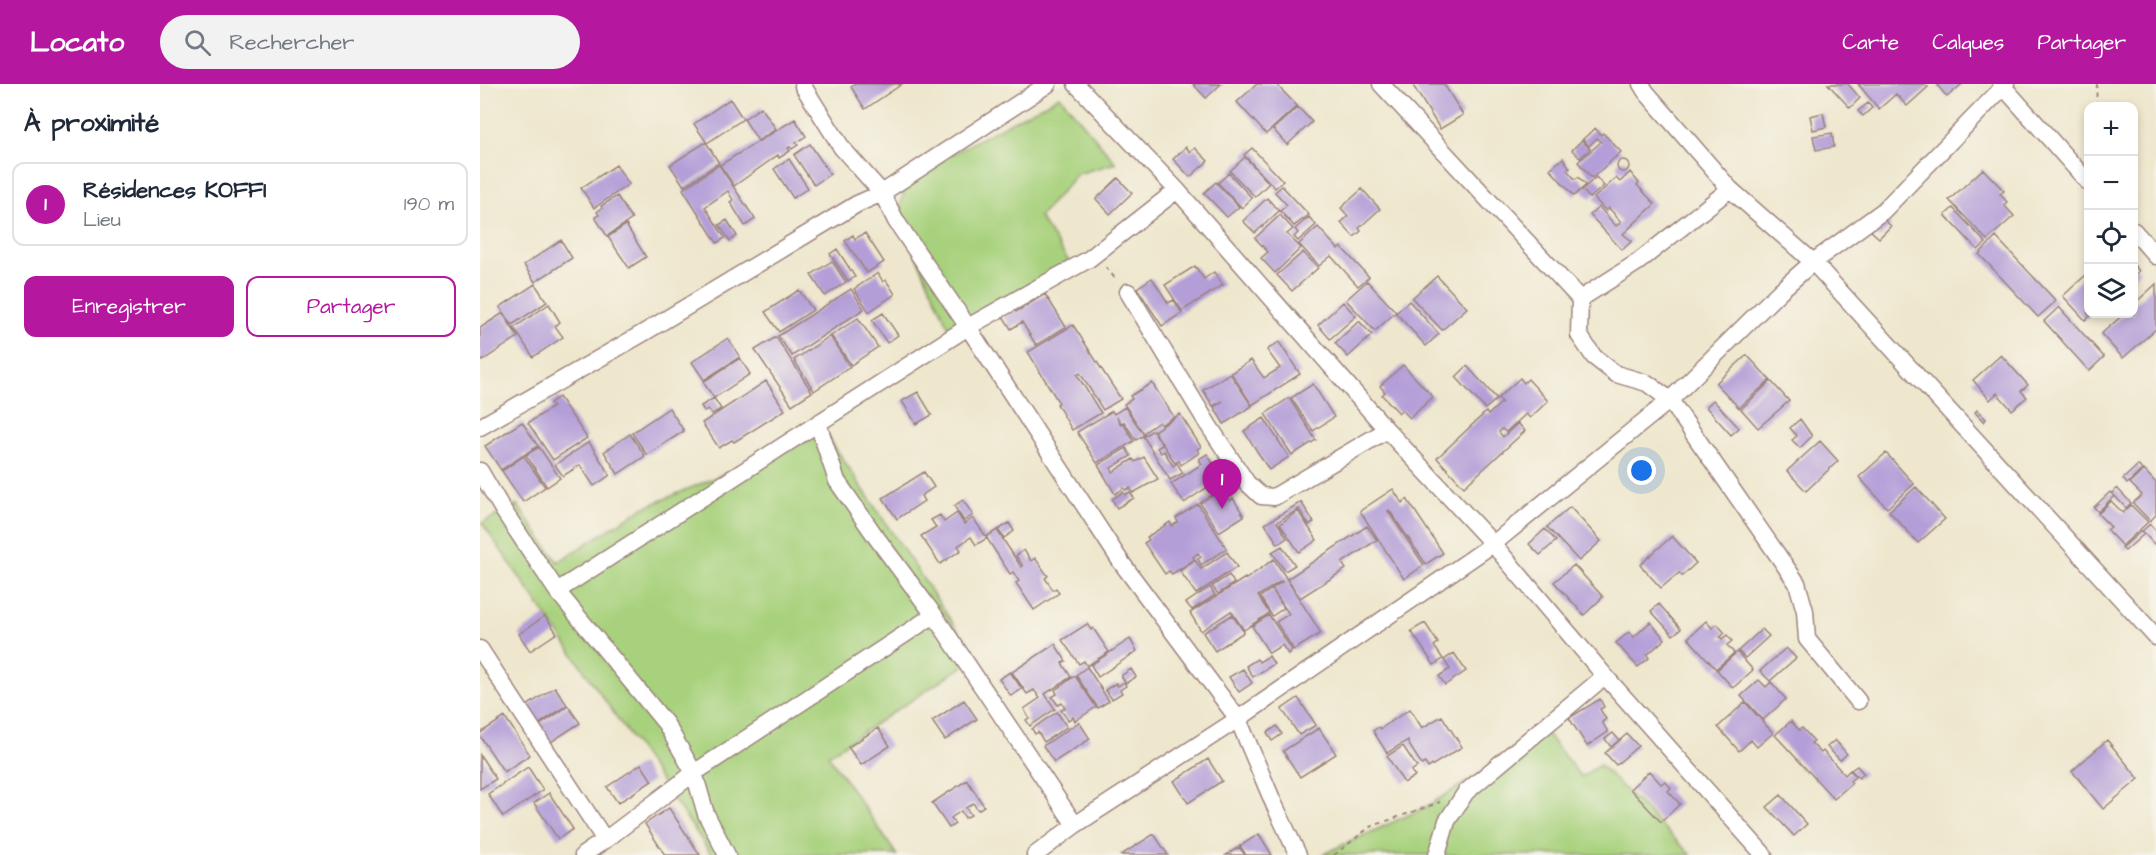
<!DOCTYPE html>
<html lang="fr">
<head>
<meta charset="utf-8">
<style>
	:root { --surface:#fff; --page:#f2f2f3; --text:#1f2937; --muted:#747a83; --line:#e0e1e3; --accent:#b5179e }
	body { margin:0; font-family:"Architects Daughter",sans-serif; background:var(--page); color:var(--text) }
	.controls { position:absolute; right:18px; top:18px; display:grid; overflow:hidden; border-radius:12px; box-shadow:0 3px 9px #0003 }
	.controls button { width:54px; height:54px; display:grid; place-items:center; padding:0; border:0; border-bottom:2px solid var(--line); background:var(--surface); color:var(--text); font:30px sans-serif }
	.you { position:absolute; left:1162px; top:387px; width:21px; height:21px; margin:-15px; border:4px solid #fff; border-radius:50%; background:#1a73e8; box-shadow:0 0 0 9px #1a73e833 }
	.badge { display:grid; place-items:center; width:39px; height:39px; border-radius:50%; background:var(--accent); color:#fff; font-size:20px; font-weight:700 }
	.pin { position:absolute; translate:-50% -50px; filter:drop-shadow(0 2px 3px #0008) }
	.pin::after { content:''; position:absolute; top:32px; width:21px; height:18px; background:inherit; clip-path:polygon(0 0,100% 0,50% 100%) }
	.list { margin:0; padding:0; list-style:none }
	h2 { display:flex; justify-content:space-between; align-items:center; height:78px; margin:0; padding:0 24px; font-size:26px }
	h2 small { font-size:20px; font-weight:400; color:var(--muted) }
	.list li { display:grid; grid-template-columns:39px 1fr auto; gap:18px; align-items:center; box-sizing:border-box; height:84px; margin:0 12px 12px; padding:0 12px; border:2px solid var(--line); border-radius:12px }
	.list b { display:block; font-size:22px; white-space:nowrap }
	.list p { margin:0; font-size:20px; white-space:nowrap; color:var(--muted) }
	.list em { font-size:20px; font-style:normal; color:var(--muted) }
	.actions { display:flex; gap:12px; padding:18px 24px }
	.actions a { flex:1; padding:14px 0; border:2px solid var(--accent); border-radius:12px; text-align:center; font-size:21px; color:var(--accent) }
	.actions .main { background:var(--accent); color:#fff }
	.icon { flex:none; width:33px; height:33px; fill:none; stroke:currentColor; stroke-width:2; stroke-linecap:round; stroke-linejoin:round }
	.map { position:relative; flex:none; width:1676px; height:771px; overflow:hidden }
	header { display:flex; align-items:center; gap:36px; box-sizing:border-box; height:84px; padding:0 30px; background:var(--accent); color:#fff }
	header strong { font-size:28px }
	nav { display:flex; gap:33px; margin-inline-start:auto; font-size:21px }
	.search { width:420px; height:54px; background:var(--page); display:flex; align-items:center; gap:15px; box-sizing:border-box; padding:0 21px; border-radius:33px; color:var(--muted); font-size:22px }
	main { display:flex }
	aside { flex:1; background:var(--surface) }
	.map>svg:first-child { display:block }
	.green { fill:#a7d17c; stroke:#787854; stroke-width:1.5 }
	.building { fill:#b39ed8 }
	.lines { fill:none; stroke-linecap:round; stroke-linejoin:round }
	.minor-casing { stroke:#9c837c; stroke-width:19 }
	.path { stroke:#9c837c; stroke-width:2; stroke-dasharray:4.5 4.5; stroke-linecap:butt }
	.minor { stroke:#fff; stroke-width:16 }
</style>
</head>
<body>
<header>
<strong>Locato</strong>
<div class="search"><svg class="icon" aria-label="search" viewBox="0 0 24 24"><circle cx="10" cy="10" r="6"/><path d="M15 15l6 6"/></svg>Rechercher</div>
<nav><a>Carte</a><a>Calques</a><a>Partager</a></nav>
</header>
<main>
<aside>
<h2>À proximité<small></small></h2>
<ul class="list">
<li><span class="badge">1</span><div><b>Résidences KOFFI</b><p>Lieu</p></div><em>190 m</em></li>
</ul>
<div class="actions"><a class="main">Enregistrer</a><a>Partager</a></div>
</aside>
<div class="map">
<svg width="1676" height="771" viewBox="0 0 1676 771">
	<rect width="100%" height="100%" fill="#f7f3e8"/>
	<filter id="ink" filterUnits="userSpaceOnUse"><feTurbulence type="fractalNoise" baseFrequency=".0167" numOctaves="2"/><feDisplacementMap in="SourceGraphic" scale="12" xChannelSelector="R" yChannelSelector="G"/><feConvolveMatrix kernelMatrix="1 2 1 2 8 2 1 2 1" color-interpolation-filters="sRGB"/></filter>
	<filter id="wash" filterUnits="userSpaceOnUse"><feTurbulence type="fractalNoise" baseFrequency=".008" numOctaves="4" result="noise"/><feDisplacementMap in="SourceGraphic" scale="24" xChannelSelector="R" yChannelSelector="G"/><feGaussianBlur stdDeviation="1.35" result="paint"/><feColorMatrix in="noise" values="0 0 0 0 0 0 0 0 0 0 0 0 0 0 0 0 0 1.4 0 .05"/><feComposite in="paint" operator="in"/></filter>
	<g filter="url(#wash)">
		<rect width="100%" height="100%" fill="#eee7cd"/>
		<!-- green -->
		<path class="green" d="M580,12L636,79L597,90L559,133L590,179L473,253L418,132L427,94Z
			M338,338L496,574L348,671L417,771H232L2,439L37,421L78,478L161,425L277,376Z
			M1066,649L1101,693L1120,681L1211,771H841L946,723Z"/>
		<g id="blocks">
			<!-- building -->
			<path class="building" d="M375,0H422L385,25L371,3Z
				M713,0H741L726,14Z
				M777,0H796L817,22L786,50L757,18Z
				M932,0H964L983,31L960,45Z
				M1348,0H1368L1380,14L1370,24Z
				M1378,0H1444L1448,3L1427,22L1416,10L1399,25Z
				M1460,0H1482L1467,13L1458,2Z
				M250,15L263,35L227,59L214,40Z
				M1388,19L1392,24L1383,32L1378,27Z
				M281,23L296,45L278,57L264,35Z
				M818,23L832,38L807,61L793,45Z
				M1343,29L1346,43L1333,46L1330,32Z
				M315,35L326,52L316,59L318,61L312,65L310,63L308,64L310,67L299,74L298,71L254,102L240,81Z
				M1115,44L1121,51L1123,49L1141,68L1112,94L1098,78L1121,58L1117,54L1109,62L1103,55Z
				M1352,49L1354,63L1336,66L1333,52Z
				M1102,56L1110,65L1100,74L1092,66Z
				M226,58L239,79L204,102L190,81Z
				M330,60L350,90L334,101L314,71Z
				M706,63L710,68L715,64L728,77L710,93L693,75Z
				M772,64L803,97L795,104L764,71Z
				M765,73L789,99L775,113L750,87Z
				M1083,74L1090,84L1087,86L1095,95L1098,93L1106,101L1094,112L1070,85Z
				M309,75L328,104L313,114L294,85Z
				M1137 82a6 6 0 1 1 12 0a6 6 0 1 1-12 0Z
				M136,81L149,100L114,124L101,104Z
				M239,81L275,135L265,142L250,118L253,116L248,107L225,123L245,154L237,159L203,105Z
				M1503,85L1524,107L1520,110L1527,118L1524,121L1534,132L1507,156L1469,116Z
				M1150,88L1159,99L1157,101L1175,120L1143,150L1152,157L1142,166L1110,131L1119,123L1136,142L1141,138L1129,124L1126,127L1114,114L1136,94L1140,98Z
				M749,89L772,114L762,124L738,99Z
				M1116,93L1124,102L1110,114L1102,106Z
				M638,94L652,109L630,130L616,115Z
				M736,98L759,123L747,133L724,109Z
				M802,102L829,131L814,142L800,127L807,121L795,108Z
				M882,105L900,125L879,144L881,147L874,153L861,139L868,132L861,124Z
				M137,112L152,135L127,152L115,133L119,131L117,128L122,124L121,122Z
				M787,114L799,127L775,149L763,137Z
				M1473,124L1506,159L1498,166L1465,131Z
				M800,131L813,145L807,150L821,164L795,189L781,174L788,168L775,154Z
				M829,133L836,141L818,157L814,153L818,149L815,145Z
				M1403,135L1411,142L1399,154L1391,147Z
				M247,136L257,152L250,157L239,141Z
				M146,141L166,173L149,184L128,153Z
				M838,143L858,165L861,163L889,193L878,202L851,172L839,182L819,160Z
				M385,149L404,178L387,189L365,157L373,151L375,155Z
				M1516,153L1576,217L1558,233L1499,170Z
				M81,156L92,174L55,198L44,181Z
				M357,165L375,193L368,197L350,170Z
				M823,168L838,184L812,207L797,191Z
				M352,177L366,198L345,212L331,191Z
				M1654,181L1659,187L1654,193Z
				M715,182L724,195L734,188L743,201L702,227L685,201Z
				M398,189L403,198L406,196L415,210L389,228L374,205Z
				M1608,189V230H1613L1605,236L1583,212Z
				M957,192L987,224L962,246L932,214Z
				M672,194L688,219L694,216L702,229L682,242L657,204Z
				M887,197L916,228L895,247L866,216Z
				M55,200L67,218L32,241L20,223Z
				M1676,200V245L1643,274L1621,250L1644,230H1654V220Z
				M371,205L384,225L312,272L298,252Z
				M319,206L333,226L299,248L285,228Z
				M565,210L586,243L556,261L542,238L531,245L523,232L534,225L536,228Z
				M929,217L959,250L946,262L916,229Z
				M863,218L876,232L850,255L838,241Z
				M69,220L80,238L75,242L83,253L53,273L34,244Z
				M1579,223L1624,273L1609,287L1564,237Z
				M23,229L38,253L2,277L0,274V244Z
				M403,229L418,251L407,259L392,236Z
				M378,234L398,263L371,281L351,252Z
				M879,237L892,251L868,273L855,259Z
				M593,241L641,315L623,326L600,289L597,291L621,329L592,346L577,320L579,319L548,268Z
				M350,252L370,283L334,307L314,276Z
				M296,253L332,308L312,321L275,266Z
				M248,254L260,273L224,296L212,278Z
				M799,258L820,290L772,321L751,289L771,276L784,294L800,284L787,266Z
				M1267,271L1290,296L1259,324L1236,299Z
				M1521,271L1548,301L1541,307L1547,313L1532,326L1517,309L1510,316L1493,296Z
				M260,274L270,290L234,314L223,298Z
				M923,281L953,313L930,334L922,326L919,329L902,311L905,308L900,302Z
				M987,282L1017,315L1005,325L976,293Z
				M750,289L772,322L744,340L734,323L743,317L733,322L723,306Z
				M1040,294L1044,299L1048,295L1068,317L1050,334L1046,330L1026,348L1022,345L1019,348L1023,353L1038,339L1045,347L984,403L957,374L1006,328L1008,331L1022,318L1018,314Z
				M286,297L305,326L254,358L252,356L239,364L222,339Z
				M1291,297L1309,317L1278,344L1261,325Z
				M672,299L694,333L681,341L679,338L663,349L644,320L652,315L650,312Z
				M833,300L854,333L833,347L811,314Z
				M438,308L452,331L436,340L422,317Z
				M79,313L107,354L73,376L48,339L73,323L70,319Z
				M234,314L241,325L232,330L228,325L224,327L221,322Z
				M809,314L836,356L812,371L785,330Z
				M1233,316L1259,344L1251,351L1226,323Z
				M645,323L664,351L656,356L644,338L641,339L637,333L641,341L643,339L654,357L617,379L597,348L632,327L634,330Z
				M189,324L204,347L167,371L152,349Z
				M1497,326L1506,335L1504,338L1495,328Z
				M700,330L721,363L717,365L719,369L701,381L699,377L695,379L674,347Z
				M784,334L809,373L789,386L764,347Z
				M1320,335L1332,352L1320,364L1312,356L1317,352L1310,344Z
				M42,338L58,362L21,386L5,362Z
				M673,346L682,361L677,364L681,369L684,367L693,382L697,379L703,389L690,396L663,352Z
				M150,350L165,372L138,390L124,368Z
				M1340,357L1358,377L1326,407L1307,387Z
				M109,358L130,391L114,402L100,381L83,392L75,381Z
				M59,363L80,394L67,403L46,371Z
				M646,364L651,372L631,384L633,388L653,375L655,378L664,373L678,395L653,409L650,404L645,406L644,404L635,410L618,381Z
				M1406,369L1434,400L1407,424L1379,393Z
				M727,370L742,393L704,419L691,400L722,380L719,375Z
				M44,372L65,403L43,418L22,387Z
				M1658,381L1662,386L1647,400L1643,395Z
				M1664,386L1676,399V431L1670,437L1653,419L1662,411L1650,399Z
				M444,388L454,403L441,412L444,417L417,435L403,414Z
				M1436,403L1465,435L1438,459L1409,427Z
				M1637,404L1651,419L1646,424L1632,409Z
				M742,405L750,417L753,414L764,432L739,448L720,419Z
				M913,405L922,419L927,415L963,469L946,480L909,426L908,427L944,481L924,495L880,427Z
				M643,408L645,411L650,408L654,414L637,424L632,415Z
				M1630,408L1634,412L1618,428L1614,423Z
				M483,416L493,431L484,437L474,422Z
				M1631,417L1643,429L1651,421L1668,438L1642,462L1627,446L1631,443L1618,430Z
				M821,418L834,438L829,441L819,425L797,438L807,454L798,460L785,440Z
				M718,420L747,465L721,481L718,475L721,473L718,469L713,473L714,476L692,490L689,487L685,490L664,459L669,456L667,453L690,438L692,442L698,438L696,434Z
				M1090,423L1121,457L1099,477L1067,443Z
				M818,427L837,456L819,468L800,440Z
				M477,429L484,440L493,434L507,454L496,461L491,453L478,462L481,466L460,480L441,452L456,443L451,436L460,431L464,438Z
				M529,439L534,447L524,454L518,446Z
				M1670,440L1676,447V462L1662,447Z
				M887,442L897,456L862,479L866,485L820,514L807,495Z
				M1065,445L1076,457L1060,471L1049,460Z
				M517,446L541,483L543,482L536,472L544,466L551,477L555,474L568,492L565,494L573,506L576,504L579,509L554,526L536,499L539,497L533,488L530,490L506,453Z
				M1661,447L1664,450L1645,467L1642,464Z
				M1192,452L1216,479L1202,492L1199,489L1181,504L1160,481Z
				M802,462L815,481L805,487L792,468Z
				M747,468L757,483L716,510L700,487L715,476L721,485Z
				M794,475L841,549L814,566L796,538L809,530L792,505L802,498L801,497L778,512L789,529L764,546L751,527L721,547L710,529L765,494L766,495Z
				M1094,481L1123,513L1104,531L1074,498Z
				M749,491L754,499L738,510L732,502Z
				M730,503L735,511L712,526L706,519Z
				M792,505L804,524L792,532L780,513Z
				M1179,520L1201,545L1193,551L1171,527Z
				M752,531L764,548L735,567L723,549Z
				M789,531L812,566L808,570L802,561L789,569L772,542Z
				M65,532L77,549L50,567L39,550Z
				M1226,537L1232,544L1237,540L1245,549L1240,553L1242,555L1247,551L1252,557L1247,561L1254,569L1236,585L1208,554Z
				M1170,538L1185,555L1167,571L1169,574L1158,583L1136,559L1149,548L1154,553Z
				M945,539L958,559L954,562L963,575L954,581L931,547Z
				M607,540L611,546L613,544L629,568L607,582L604,577L599,580L582,556Z
				M1282,545L1289,552L1265,574L1258,567Z
				M650,555L657,567L618,593L611,581Z
				M575,560L586,577L582,579L591,593L565,610L575,625L550,642L546,636L549,634L544,625L560,614L554,606L547,610L532,588Z
				M1306,564L1316,574L1290,597L1280,587Z
				M1257,568L1273,586L1253,604L1237,586Z
				M974,569L986,587L965,601L959,592L970,585L964,576Z
				M789,572L794,580L773,593L766,582L777,575L779,578Z
				M607,583L629,617L618,624L596,591Z
				M651,585L656,593L646,599L641,592Z
				M763,585L772,599L759,608L749,593Z
				M530,588L542,605L531,612L519,595Z
				M595,592L616,623L595,637L593,633L588,636L581,626L585,624L582,619L578,621L572,613L577,610L575,606Z
				M1279,596L1286,603L1291,598L1306,615L1283,636L1261,612Z
				M644,598L646,602L640,606L642,609L632,615L625,606L636,599L638,602Z
				M75,603L87,621L59,640L47,622Z
				M818,614L836,641L819,651L802,625Z
				M1120,615L1124,623L1120,625L1126,635L1122,638L1128,648L1107,662L1089,634Z
				M484,616L497,635L465,656L452,637Z
				M1265,618L1293,649L1277,663L1271,656L1259,667L1238,643Z
				M88,622L100,639L71,658L60,641Z
				M930,625L942,644L962,632L982,663L948,684L945,679L942,681L928,659V656L907,669L893,647L899,643L900,645Z
				M577,628L587,643L564,658L558,648L555,650L552,645Z
				M25,633L50,671L24,688L0,652V649Z
				M1311,637L1319,646L1322,644L1334,657L1331,659L1341,669L1343,667L1365,691L1370,686L1376,692L1370,697L1372,699L1354,715L1295,651Z
				M599,638L610,655L574,678L563,662Z
				M797,642L802,650L792,657L787,649Z
				M398,644L410,662L381,681L368,663Z
				M839,644L856,670L820,693L803,667Z
				M1133,649L1139,656L1131,663L1125,655Z
				M1147,650L1158,662L1136,681L1125,669Z
				M1355,656L1367,670L1360,676L1347,663Z
				M1627,656L1659,695L1623,725L1592,687Z
				M923,662L937,683L931,687L935,692L924,699L907,672Z
				M0,671L16,695L0,705Z
				M728,675L742,697L708,719L694,697Z
				M161,680L172,697L138,719L127,703Z
				M1377,682L1384,690L1379,694L1371,686Z
				M48,683L63,706L23,733L8,710Z
				M1169,687L1181,700L1185,697L1191,704L1188,707L1200,720L1181,738L1150,705Z
				M487,696L504,722L498,726L493,719L486,724L491,731L485,734L481,727L471,734L475,740L469,744L452,719Z
				M69,709L93,745L78,755L54,719Z
				M1301,711L1327,740L1314,752L1287,723Z
				M189,724L220,771H185L165,740Z
				M674,750L688,771H641Z
				M779,750L792,771H766L760,762Z
				M759,763L765,771H746Z"/>
		</g>
	</g>
	<g filter="url(#ink)">
		<use href="#blocks" fill-opacity="0" stroke="#9c837c" stroke-width="1.5"/>
		<g class="lines">
			<!-- minor casing -->
			<g class="minor-casing">
				<path id="minor" d="M596,0L697,106L907,346L1013,460L1125,592L1284,771
					M901,0L1100,215L1099,251L1114,273L1136,290L1167,299L1190,316L1317,499L1325,527L1327,555L1378,617
					M1161,0L1166,8L1250,105L1333,178L1676,553
					M1521,0L1608,98
					M697,106L609,175L488,243L641,478L758,635L794,720L818,771
					M1654,147L1676,172
					M648,208L729,342L767,399L781,412L794,413L907,346
					M1100,215L1158,178L1250,105
					M338,340L357,397L396,453L454,531L595,741
					M0,343L165,248L377,120L402,109L568,0
					M0,387L23,426L77,507
					M0,565L125,756
					M103,771L125,756L214,689L454,531
					M247,771L226,730L214,689L186,640L77,507L488,243L416,137L402,109L362,64L323,2
					M555,771L595,741L758,635L1013,460L1190,316L1300,207L1333,178L1403,127L1526,0
					M957,771L967,737L986,708L1125,592"/>
			</g>
			<!-- path -->
			<path class="path" d="M1616,22L1617,0
				M626,183L637,197
				M854,771L890,743L960,718"/>
			<!-- minor -->
			<use href="#minor" class="minor"/>
		</g>
	</g>
</svg>
<div class="controls">
<button>+</button>
<button>−</button>
<button><svg class="icon" aria-label="locate" viewBox="0 0 24 24"><circle cx="12" cy="12" r="6"/><path d="M12 2v4M12 18v4M2 12h4M18 12h4"/></svg></button>
<button><svg class="icon" aria-label="layers" viewBox="0 0 24 24"><path d="M12 4l9 5-9 5-9-5zM3 14l9 5 9-5"/></svg></button>
</div>
<div class="you"></div>
<div class="pin badge" style="left:742px;top:425px">1</div>
</div>
</main>
</body>
</html>
